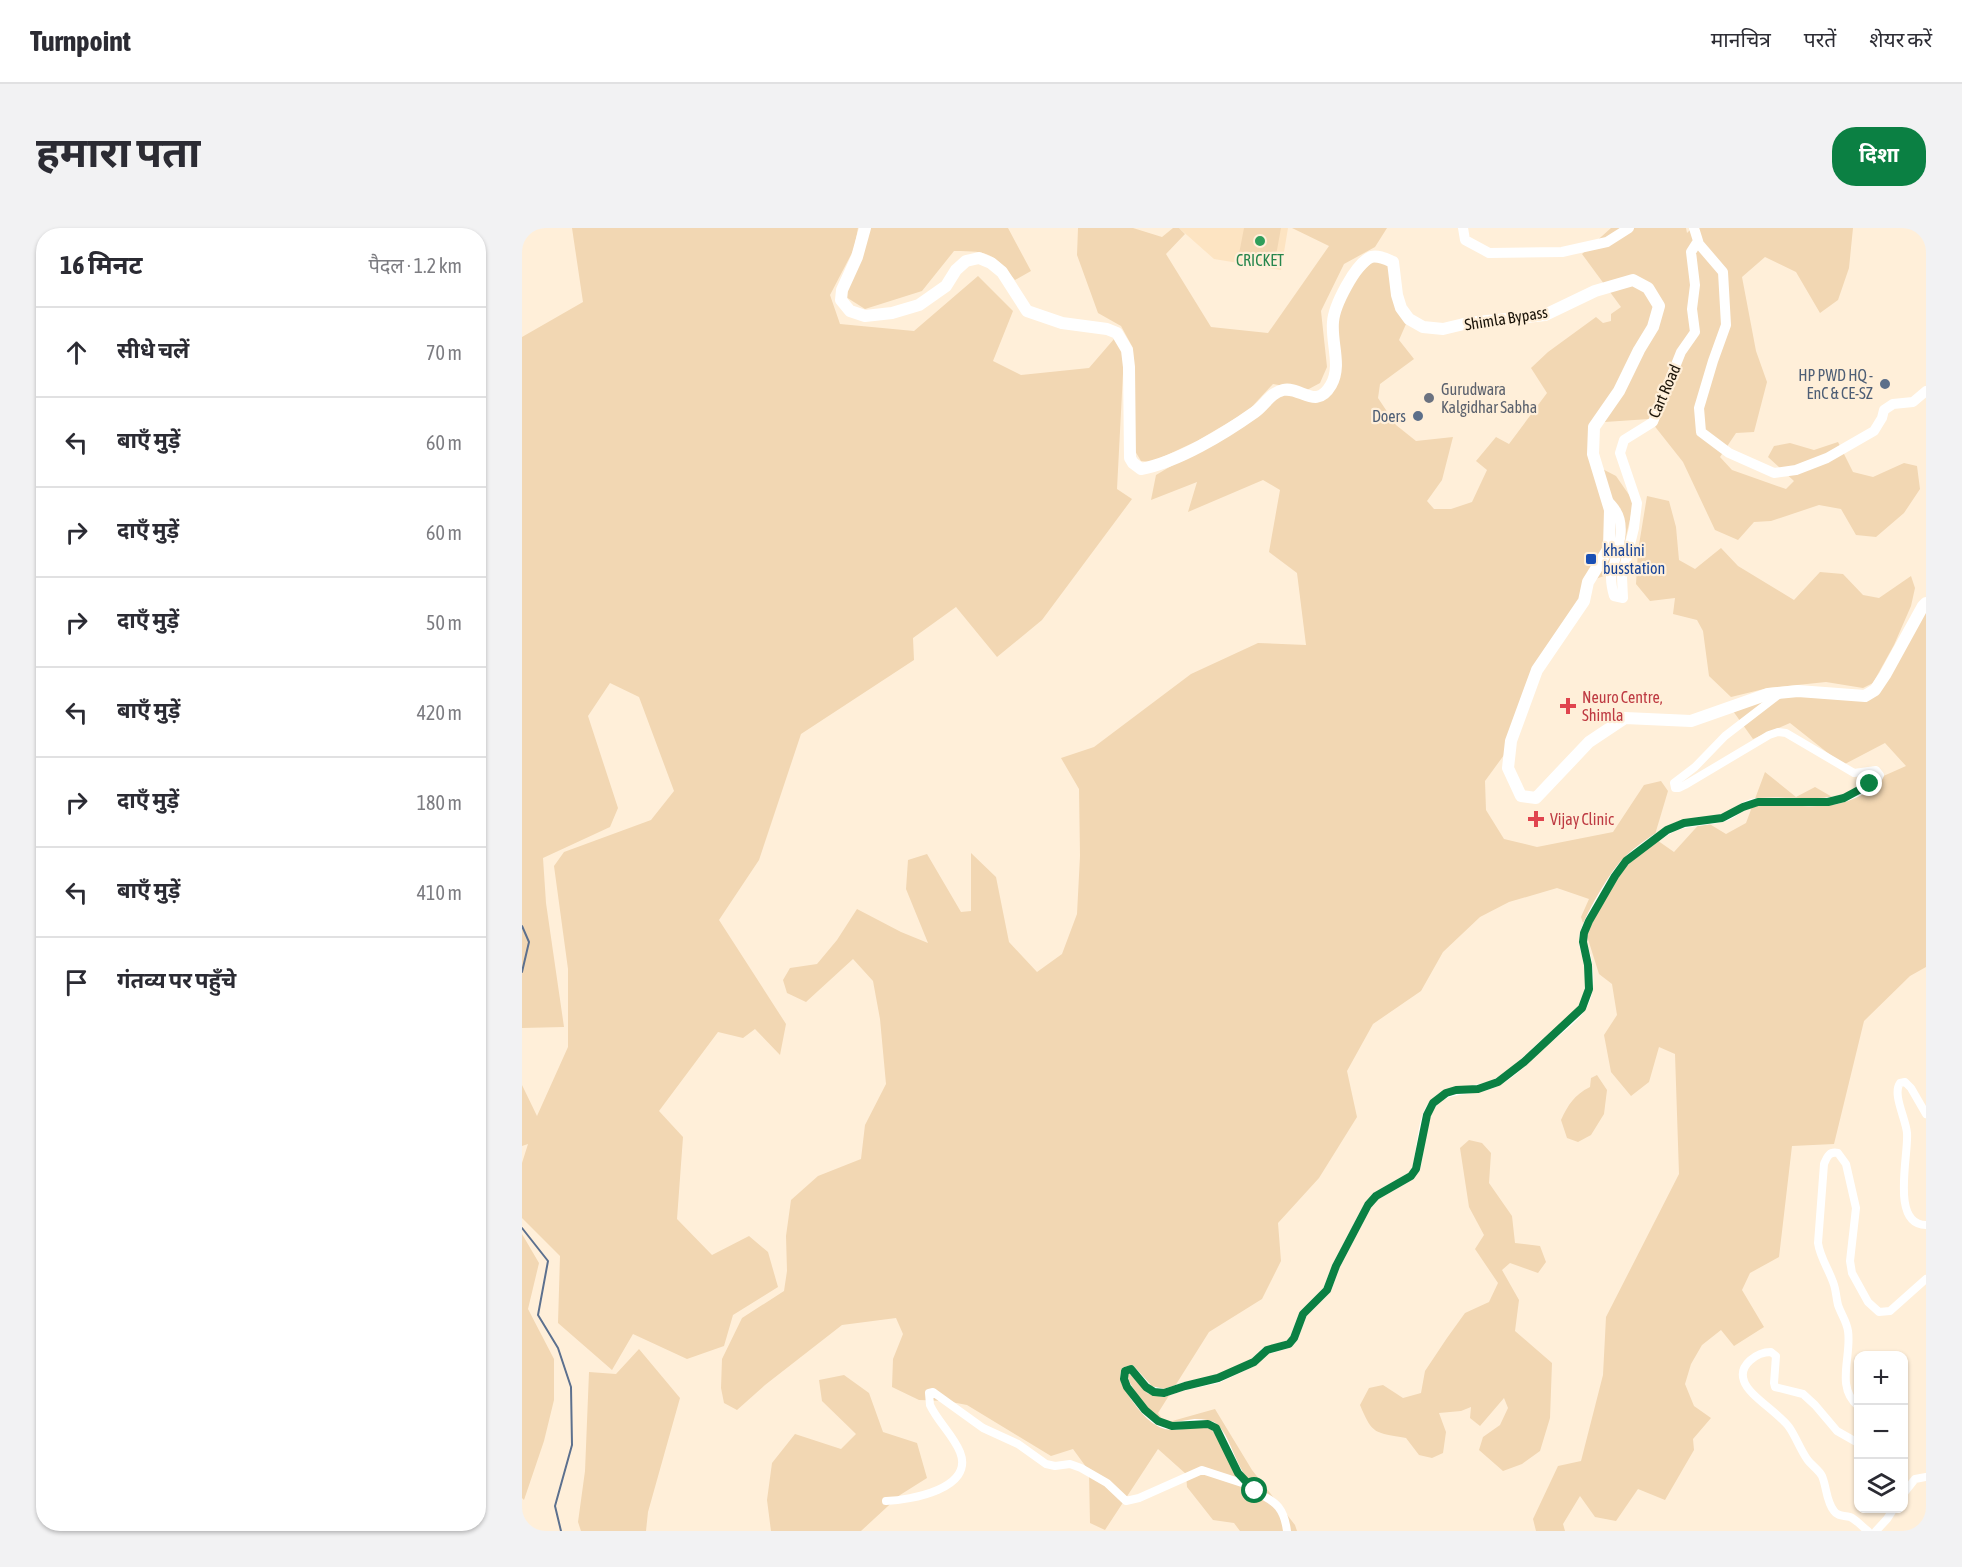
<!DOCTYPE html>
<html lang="hi">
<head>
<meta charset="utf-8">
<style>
	:root { --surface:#fff; --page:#f2f2f3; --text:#2b2b33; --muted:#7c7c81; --line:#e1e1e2; --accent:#0b8043 }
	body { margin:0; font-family:"Asap Condensed","Noto Sans Devanagari",sans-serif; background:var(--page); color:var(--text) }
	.controls { position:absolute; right:18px; bottom:18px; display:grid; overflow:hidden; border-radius:12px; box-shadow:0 2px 4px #0004 }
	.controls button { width:54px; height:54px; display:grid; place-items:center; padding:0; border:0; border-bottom:2px solid var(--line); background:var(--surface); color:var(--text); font:30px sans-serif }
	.stop { position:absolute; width:18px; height:18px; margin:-14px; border:4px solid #0b8043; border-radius:50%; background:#fff }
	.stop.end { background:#0b8043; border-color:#fff; box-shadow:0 2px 6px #0008 }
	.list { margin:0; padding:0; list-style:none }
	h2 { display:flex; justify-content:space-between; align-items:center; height:78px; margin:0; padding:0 24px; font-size:26px }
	h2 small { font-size:20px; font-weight:400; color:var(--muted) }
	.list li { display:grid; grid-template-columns:39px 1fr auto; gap:18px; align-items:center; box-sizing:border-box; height:90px; padding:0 24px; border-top:2px solid var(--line) }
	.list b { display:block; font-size:22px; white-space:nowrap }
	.list em { font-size:20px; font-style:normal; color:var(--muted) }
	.icon { flex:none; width:33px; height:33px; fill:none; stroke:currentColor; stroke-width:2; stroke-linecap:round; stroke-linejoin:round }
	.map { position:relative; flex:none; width:1404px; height:1303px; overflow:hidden; border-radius:24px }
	header { display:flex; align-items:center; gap:36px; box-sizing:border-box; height:84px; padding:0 30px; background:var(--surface); border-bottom:2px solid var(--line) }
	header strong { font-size:28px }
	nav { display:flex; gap:33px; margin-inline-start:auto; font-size:21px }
	.intro { display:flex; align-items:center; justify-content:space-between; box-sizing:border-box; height:144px; padding:0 36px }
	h1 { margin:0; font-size:42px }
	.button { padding:15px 27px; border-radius:24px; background:var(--accent); color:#fff; font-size:21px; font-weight:700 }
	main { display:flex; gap:36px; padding:0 36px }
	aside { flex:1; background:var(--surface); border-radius:24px; box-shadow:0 2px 4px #0004 }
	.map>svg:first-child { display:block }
	.built { fill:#fde4c2 }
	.green { fill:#f2d7b3 }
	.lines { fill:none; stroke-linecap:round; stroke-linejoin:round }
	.stream { stroke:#5c708e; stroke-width:2 }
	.minor { stroke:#fff; stroke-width:8 }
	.major { stroke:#fff; stroke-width:10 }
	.highway { stroke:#fff; stroke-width:12 }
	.route { stroke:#0b8043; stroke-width:8 }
	.leisure-dot { fill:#2e9e5b; stroke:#ffefd9; stroke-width:2 }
	.service-dot { fill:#5c6f8a; stroke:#ffefd9; stroke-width:2 }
	.worship-dot { fill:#6b7280; stroke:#ffefd9; stroke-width:2 }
	.transit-dot { fill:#1a4fb4; stroke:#ffefd9; stroke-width:2 }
	.health-dot { fill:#e0444e; stroke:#ffefd9; stroke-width:2 }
	.labels { text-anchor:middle; stroke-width:4.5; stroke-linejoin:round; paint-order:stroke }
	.leisure-label { font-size:16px; fill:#27864d; stroke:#ffefd9 }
	.street-label { font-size:16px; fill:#191208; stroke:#ffefd9 }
	.service-label { font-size:16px; fill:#4e5e75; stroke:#ffefd9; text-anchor:end }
	.worship-label { font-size:16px; fill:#5b616d; stroke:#ffefd9; text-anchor:start }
	.transit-label { font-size:16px; fill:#164399; stroke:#ffefd9; text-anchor:start }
	.health-label { font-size:16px; fill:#be3a42; stroke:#ffefd9; text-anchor:start }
</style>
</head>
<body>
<header>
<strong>Turnpoint</strong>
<nav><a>मानचित्र</a><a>परतें</a><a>शेयर करें</a></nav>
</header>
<div class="intro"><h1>हमारा पता</h1><a class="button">दिशा</a></div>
<main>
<aside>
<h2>16 मिनट<small>पैदल · 1.2 km</small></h2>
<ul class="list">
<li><svg class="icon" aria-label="ahead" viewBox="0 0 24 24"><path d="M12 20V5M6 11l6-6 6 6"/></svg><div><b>सीधे चलें</b></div><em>70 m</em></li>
<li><svg class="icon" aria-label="left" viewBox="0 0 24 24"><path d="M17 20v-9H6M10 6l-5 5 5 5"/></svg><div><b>बाएँ मुड़ें</b></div><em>60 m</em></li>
<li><svg class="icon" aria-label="right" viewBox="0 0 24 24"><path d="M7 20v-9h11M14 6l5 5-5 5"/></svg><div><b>दाएँ मुड़ें</b></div><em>60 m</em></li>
<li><svg class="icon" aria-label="right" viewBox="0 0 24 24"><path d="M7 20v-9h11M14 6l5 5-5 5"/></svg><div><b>दाएँ मुड़ें</b></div><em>50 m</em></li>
<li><svg class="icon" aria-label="left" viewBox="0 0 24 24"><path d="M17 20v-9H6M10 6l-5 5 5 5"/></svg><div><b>बाएँ मुड़ें</b></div><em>420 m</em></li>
<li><svg class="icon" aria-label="right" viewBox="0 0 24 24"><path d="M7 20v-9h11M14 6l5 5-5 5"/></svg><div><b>दाएँ मुड़ें</b></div><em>180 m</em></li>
<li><svg class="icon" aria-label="left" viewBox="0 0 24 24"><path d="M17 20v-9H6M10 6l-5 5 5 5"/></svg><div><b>बाएँ मुड़ें</b></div><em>410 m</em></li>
<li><svg class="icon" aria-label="arrive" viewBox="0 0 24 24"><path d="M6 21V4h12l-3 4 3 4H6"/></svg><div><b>गंतव्य पर पहुँचे</b></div></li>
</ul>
</aside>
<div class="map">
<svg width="1404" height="1303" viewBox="0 0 1404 1303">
	<rect width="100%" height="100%" fill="#ffefd9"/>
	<!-- built -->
	<path class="built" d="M657,0H766L759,42L692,31Z"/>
	<!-- green -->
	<path class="green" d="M50,0H336L332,21L308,67L318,96L392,103L456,48L491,83L471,133L499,147L567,140L592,111L602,126L595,261L610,271L520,392L475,429L434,379L391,410L392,432L279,506L237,632L197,692L264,796L258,827L233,801L221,810L196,804L137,883L161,909L155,991L190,1027L227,1008L246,1024L256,1059L211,1087L202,1118L165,1131L111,1106L90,1142L36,1095L38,1028L0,990V935L6,916L0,918V857L15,888L46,819V741L32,638L42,624L129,592L152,563L117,469L88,455L66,488L96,580L88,599L21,630L24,675L42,799L0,800V109L61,74Z
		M348,0H486L509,43L493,52C471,25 467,23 432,23L400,63L343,81L324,69C329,45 343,24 348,0Z
		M556,0H611L640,9L651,0H657L663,6L644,26L689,99L746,105L807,18L770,0H865L853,19L822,36L799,83L805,139L798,155L785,162L751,156L726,183L675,213L630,234L619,233L613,223L611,120L599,98L576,85L555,27Z
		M722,0H759L753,33L717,26Z
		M1089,0H1164L1165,5L1170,0H1331L1327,40L1316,72L1298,85L1274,44L1243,29L1220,49L1234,123L1245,154L1232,204L1214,205L1198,229L1210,242L1264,261L1272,253L1246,229L1252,218L1268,215L1292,222L1316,214L1331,244L1351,249L1382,235L1395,238L1398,261L1382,285L1354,309L1334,307L1319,281L1297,277L1249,293L1232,294L1216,312L1193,302L1161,234L1127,191L1068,195L1069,235L1094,248L1112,274L1096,343L1065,354L1061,373L1013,441L982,527L963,553L964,582L982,611L1015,619L1091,604L1122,557L1139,553L1146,563L1132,610L1152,624L1181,592L1204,606L1224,595L1243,544L1274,569L1293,559L1312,570L1384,538L1363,515L1321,537L1268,495L1231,511L1211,483L1247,468L1343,470L1404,377V739L1388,748L1342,793L1312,916L1270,918L1257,1029L1228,1045L1220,1062L1242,1099L1212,1118L1199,1102L1180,1117L1169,1136L1163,1156L1172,1178L1189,1190L1171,1211L1172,1222L1143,1272L1116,1261L1094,1293L1073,1289L1058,1268L1041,1296L1043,1303H1014L1011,1291L1036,1238L1059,1233L1081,1147L1084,1089L1157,946L1153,826L1137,819L1127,854L1109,868L1089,844L1082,807L1095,787L1090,756L1077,746L1059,689L1067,671L1035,660L987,674L958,689L921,724L899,763L851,796L825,843L835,889L797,950L756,995L759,1033L740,1071L687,1104L636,1185L643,1195L693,1181L730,1242L773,1297L775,1303H718L712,1295L691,1292L665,1259L664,1246L636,1221L583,1302L568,1295L567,1243L551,1221L529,1228L445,1177L424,1173L397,1172L370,1159L371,1131L381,1106L374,1090L320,1097L243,1157L215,1182L202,1175L199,1160L200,1131L220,1090L262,1063L265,1043L264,1008L269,972L296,948L339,931L343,897L364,856L358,791L351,753L331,731L284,774L265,765L261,752L268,740L295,736L315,712L335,681L379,704L406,715L384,661L386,632L405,626L439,684L449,683V625L474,649L487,714L515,744L540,726L555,686L558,628L557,561L539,530L572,519L669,446L736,415L784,417L775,345L747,324L758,262L741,252L666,284L675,254L629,272L634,247L737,186L763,164L779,168L811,159L813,95L831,54L852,32L869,37L876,81L884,96L877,112L892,131L858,156L856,170L874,197L894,213L931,209L920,252L905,273L912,281H929L950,274L965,242L954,233L974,209L987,216L1025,165L1009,140L1026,124L1074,89L1081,95L1089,93V86L1099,79L1060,26Z
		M1125,268L1147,273L1154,299L1157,332L1173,341L1199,320L1216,338L1272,372L1298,344L1321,346L1341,367L1357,370L1389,348L1393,360L1389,378L1372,417L1351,455L1341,460L1304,454L1246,460L1209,469L1187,448L1181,403L1175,392L1151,386L1153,370L1128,373L1114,356L1116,323Z
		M1075,847L1085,862L1082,886L1069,907L1056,914L1045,910L1039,892C1046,877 1052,867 1068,859L1069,850Z
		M947,912L960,915L969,925L967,955L990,988L993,1015L1018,1018L1024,1034L1016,1045L988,1035L980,1042L997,1072L993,1103L1030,1135L1028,1190L1018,1223L1000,1236L981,1243L957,1222L961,1209L978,1197L986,1180L982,1170L958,1198L948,1190L949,1179L939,1183L917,1185L924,1204L921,1225L910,1230L897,1227L884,1210C853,1204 851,1208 838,1177L847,1160L861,1157L881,1170L899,1165L903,1143L925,1110L943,1085L967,1074L976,1055L953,1021L962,1007L947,979L938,920Z
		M0,1006L17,1035L6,1081L32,1131V1172L22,1213L2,1272L0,1270Z
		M117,1121L158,1170L126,1284L124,1303H59L56,1294L63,1243L67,1144L94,1146Z
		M322,1147L347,1165L361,1204L395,1215L405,1250L378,1267L339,1303H249L245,1272L250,1235L273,1206L319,1221L334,1206L300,1173L297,1152Z"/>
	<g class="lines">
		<!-- stream -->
		<path class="stream" d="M0,698L7,714L0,744
			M0,1000L26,1033L16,1087L36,1120L49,1159L50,1217L33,1278L39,1303"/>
		<!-- minor -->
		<path class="minor" d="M1404,886L1389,860L1383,854L1378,855C1370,866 1384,891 1385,905C1387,926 1368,997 1404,997
			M1336,1178C1313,1159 1330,1128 1326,1103C1325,1094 1319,1086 1316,1077C1314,1069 1314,1061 1311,1054C1306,1040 1298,1029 1296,1015L1302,936C1305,929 1307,923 1316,925L1324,936L1334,980L1328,1033L1330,1045L1346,1074L1357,1084L1368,1083L1404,1051
			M1336,1215L1315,1203L1293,1177L1281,1166L1253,1159L1252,1155L1254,1128L1249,1124C1235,1124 1216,1137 1222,1153C1226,1167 1257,1185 1267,1199C1274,1209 1278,1221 1285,1231C1289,1237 1297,1242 1300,1248C1305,1260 1304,1273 1312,1283C1316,1289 1322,1287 1328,1289C1335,1292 1340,1299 1346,1303
			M1382,1265L1393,1251L1404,1249
			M364,1273C388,1272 453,1261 438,1224C431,1207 416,1194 408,1177L407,1165L411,1164L461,1200L496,1216L524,1236L533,1238L548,1236L559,1240L585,1255L604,1273L617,1270L680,1242L723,1256
			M765,1303C760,1264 738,1275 720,1250C710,1237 702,1205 691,1198C686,1195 679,1195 673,1195C665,1196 658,1198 650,1198C633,1198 620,1180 611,1167C606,1159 600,1153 603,1143L609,1141L628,1162L642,1165L663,1158L696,1151L732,1134L743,1123L767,1116L772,1110L781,1086L805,1062L814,1038L846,977L854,968L889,948L894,941C899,924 899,894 908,880C924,855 951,867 973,855C992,846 1007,828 1022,815C1034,804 1050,794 1059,781C1070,766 1068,746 1065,729C1063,723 1060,717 1061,711C1061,697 1089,651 1099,639C1109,626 1131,611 1145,603C1164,591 1186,596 1206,588C1216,583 1223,575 1235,574C1281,570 1315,586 1356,551L1358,547L1354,542L1332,545L1264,505L1256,504L1247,507L1163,557L1157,560H1153L1152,555L1173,539L1203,508L1259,465
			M1354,1303L1365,1291L1372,1280"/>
		<!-- major -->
		<path class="major" d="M941,0L943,12L967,25L1040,24L1085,14L1107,0
			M1172,0L1177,16L1201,44L1204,97L1191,133L1177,180L1179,204L1207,225L1252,245L1274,242L1305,230L1352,203L1360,190L1362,182L1371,176L1391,174L1404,163
			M1085,272C1088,275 1092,279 1094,283C1106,302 1092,329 1089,349C1089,356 1090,361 1092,368L1101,370L1100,349L1112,300L1115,275L1098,225L1102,212L1131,194L1159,124L1173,104L1170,81L1173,57L1169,24L1176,13"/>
		<!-- highway -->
		<path class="highway" d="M343,0L335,29L320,62L319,72L328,83L343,88L370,85L397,77L424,58L434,42L444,33L457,30L469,35L480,44L505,83L540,95L585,101L595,105L605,122L607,139L608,230L611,235L619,241C656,234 702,206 733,184C743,177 748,165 761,162C779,158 794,183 809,157C820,138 809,115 811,94C812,78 833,36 849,29C856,27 864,31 871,34L875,67L879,80L887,91L901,99L921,101L946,95L1023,87L1073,63L1111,52L1126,60L1137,78L1131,99L1117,122L1097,163L1072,199L1071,226L1088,282L1087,320L1066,354L1062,373L1015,442L989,513L986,540L999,568L1014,570L1067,514L1103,490L1169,493L1246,466L1276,463L1343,468L1353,462L1363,447L1401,378L1404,375"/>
	</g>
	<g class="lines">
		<!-- route -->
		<path class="route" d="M733,1263L716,1245L694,1200L686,1196L650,1198L636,1193L623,1182L605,1159L602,1151L603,1143L609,1141L624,1159L632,1164L642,1165L663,1158L696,1150L732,1134L745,1122L767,1116L772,1110L781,1086L805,1062L814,1038L846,977L854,968L889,948L894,941L905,887L911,875L924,865L934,862L956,861L976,854L1002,834L1060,780L1067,761L1066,737L1061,714L1062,705L1067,693L1093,648L1104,633L1145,602L1162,595L1200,590L1221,579L1236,574H1306L1322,570L1348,556"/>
	</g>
	<!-- markers -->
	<circle class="leisure-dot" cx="738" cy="13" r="6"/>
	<g class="service-dot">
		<circle cx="1363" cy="156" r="6"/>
		<circle cx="896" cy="188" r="6"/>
	</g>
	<circle class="worship-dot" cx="907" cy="170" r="6"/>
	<rect class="transit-dot" x="1063" y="325" width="12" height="12" rx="3"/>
	<g class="health-dot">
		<path d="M1043 469h6v6h6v6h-6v6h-6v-6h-6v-6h6z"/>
		<path d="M1011 582h6v6h6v6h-6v6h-6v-6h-6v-6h6z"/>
	</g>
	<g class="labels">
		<!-- leisure labels -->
		<g class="leisure-label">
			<text x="738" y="38">CRICKET</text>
		</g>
		<!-- street labels -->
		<g class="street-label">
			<text transform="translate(984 90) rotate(-9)" y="6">Shimla Bypass</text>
			<text transform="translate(1142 163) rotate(-66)" y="6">Cart Road</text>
		</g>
		<!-- service labels -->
		<g class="service-label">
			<text x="1351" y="153">HP PWD HQ -<tspan x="1351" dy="18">EnC &amp; CE-SZ</tspan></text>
			<text x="884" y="194">Doers</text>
		</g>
		<!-- worship labels -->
		<g class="worship-label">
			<text x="919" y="167">Gurudwara<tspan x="919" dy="18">Kalgidhar Sabha</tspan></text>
		</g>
		<!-- transit labels -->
		<g class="transit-label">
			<text x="1081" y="328">khalini<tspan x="1081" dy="18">busstation</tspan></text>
		</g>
		<!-- health labels -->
		<g class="health-label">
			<text x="1060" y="475">Neuro Centre,<tspan x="1060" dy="18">Shimla</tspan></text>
			<text x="1028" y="597">Vijay Clinic</text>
		</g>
	</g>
</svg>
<div class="controls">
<button>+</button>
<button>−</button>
<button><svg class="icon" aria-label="layers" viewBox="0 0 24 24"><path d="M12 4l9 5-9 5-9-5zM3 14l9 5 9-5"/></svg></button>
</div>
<div class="stop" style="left:733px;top:1263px"></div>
<div class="stop end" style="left:1348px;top:556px"></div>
</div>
</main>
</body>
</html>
